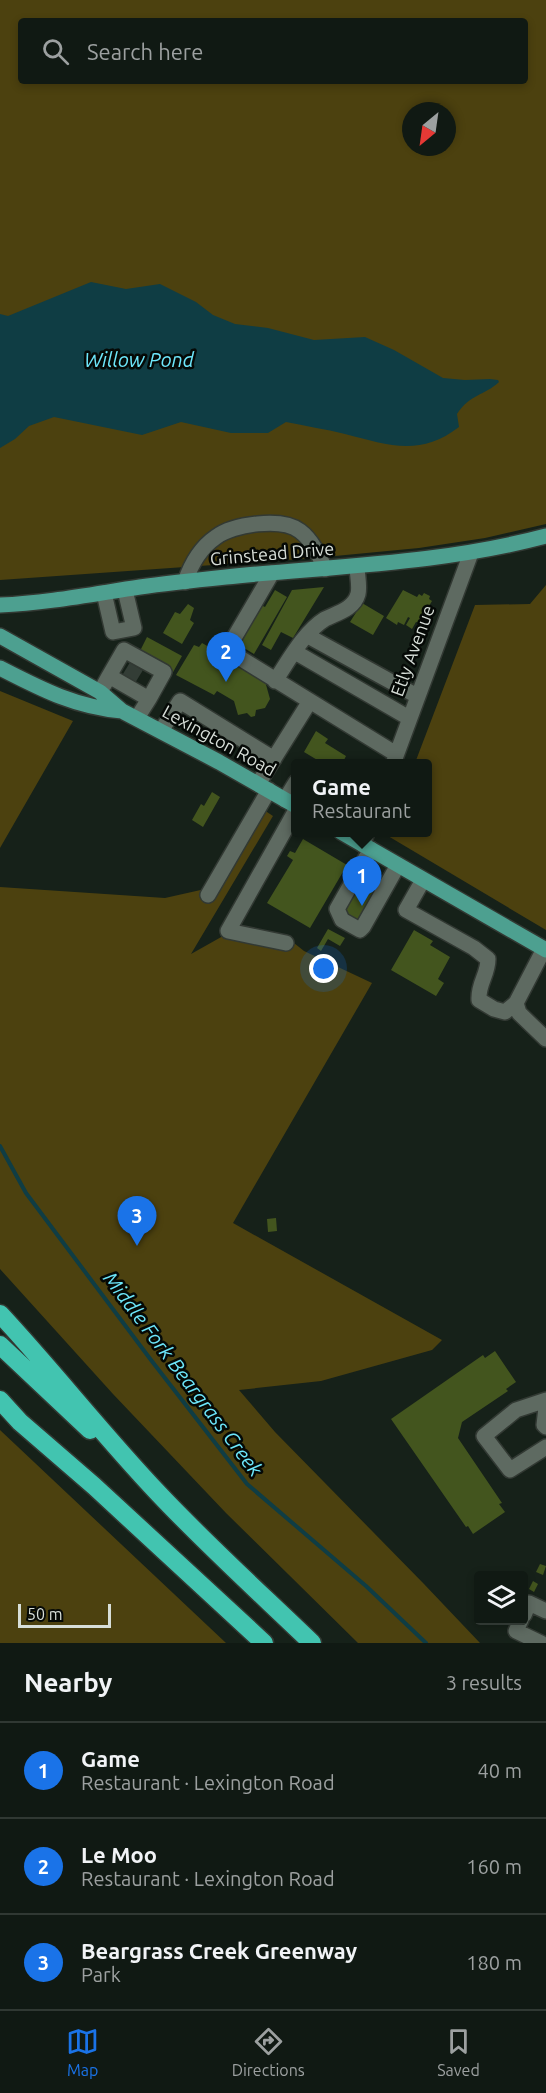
<!DOCTYPE html>
<html lang="en">
<head>
<meta charset="utf-8">
<style>
	:root { --surface:#101913; --page:#1e2621; --text:#f1f3f6; --muted:#9ca0a0; --line:#303833; --accent:#1a73e8 }
	body { margin:0; font-family:Ubuntu,sans-serif; background:var(--page); color:var(--text) }
	.controls { position:absolute; right:18px; bottom:18px; display:grid; overflow:hidden; border-radius:6px; box-shadow:0 3px 9px #0003 }
	.controls button { width:54px; height:54px; display:grid; place-items:center; padding:0; border:0; border-bottom:2px solid var(--line); background:var(--surface); color:var(--text); font:30px sans-serif }
	.compass { position:absolute; left:402px; top:102px; width:54px; height:54px; border-radius:50%; background:var(--surface); box-shadow:0 3px 9px #0003; rotate:209deg }
	.scale { position:absolute; left:18px; bottom:15px; width:93px; box-sizing:border-box; padding-left:6px; border:3px solid #d7ded8; border-top:0; font-size:16px; line-height:21px; white-space:nowrap; color:#d7ded8; -webkit-text-stroke:4px #050906; paint-order:stroke }
	.you { position:absolute; left:324px; top:969px; width:21px; height:21px; margin:-15px; border:4px solid #fff; border-radius:50%; background:#1a73e8; box-shadow:0 0 0 9px #1a73e833 }
	.badge { display:grid; place-items:center; width:39px; height:39px; border-radius:50%; background:var(--accent); color:#fff; font-size:20px; font-weight:700 }
	.pin { position:absolute; translate:-50% -50px; filter:drop-shadow(0 2px 3px #0008) }
	.pin::after { content:''; position:absolute; top:32px; width:21px; height:18px; background:inherit; clip-path:polygon(0 0,100% 0,50% 100%) }
	.popup { position:absolute; left:291px; top:759px; width:141px; height:78px; box-sizing:border-box; display:grid; place-content:center; border-radius:6px; background:var(--surface); filter:drop-shadow(0 2px 4px #0005); font-size:20px; white-space:nowrap; color:var(--muted) }
	.popup b { font-size:22px; color:var(--text) }
	.popup::after { content:''; position:absolute; left:50%; top:100%; margin-left:-12px; border:12px solid transparent; border-top-color:var(--surface) }
	.list { margin:0; padding:0; list-style:none }
	h2 { display:flex; justify-content:space-between; align-items:center; height:78px; margin:0; padding:0 24px; font-size:26px }
	h2 small { font-size:20px; font-weight:400; color:var(--muted) }
	.list li { display:grid; grid-template-columns:39px 1fr auto; gap:18px; align-items:center; box-sizing:border-box; height:96px; padding:0 24px; border-top:2px solid var(--line) }
	.list b { display:block; font-size:22px; white-space:nowrap }
	.list p { margin:0; font-size:20px; white-space:nowrap; color:var(--muted) }
	.list em { font-size:20px; font-style:normal; color:var(--muted) }
	.icon { flex:none; width:33px; height:33px; fill:none; stroke:currentColor; stroke-width:2; stroke-linecap:round; stroke-linejoin:round }
	.map { position:relative; flex:none; width:546px; height:1643px; overflow:hidden }
	.search { position:absolute; background:var(--surface); box-shadow:0 3px 9px #0003; left:18px; right:18px; top:18px; height:66px; display:flex; align-items:center; gap:15px; box-sizing:border-box; padding:0 21px; border-radius:6px; color:var(--muted); font-size:22px }
	.sheet { height:366px; background:var(--surface) }
	nav { display:flex; justify-content:space-around; align-items:center; box-sizing:border-box; height:84px; border-top:2px solid var(--line); background:var(--surface); font-size:16px; color:var(--muted) }
	nav a { display:grid; justify-items:center; gap:3px }
	nav .on { color:var(--accent) }
	.map>svg:first-child { display:block }
	.green { fill:#4c410f; fill-rule:evenodd }
	.water { fill:#0f3d44 }
	.lines { fill:none; stroke-linecap:round; stroke-linejoin:round }
	.stream { stroke:#0f3d44; stroke-width:4 }
	.building { fill:#43551e }
	.minor-tunnel { stroke:#333d36; stroke-width:15; stroke-dasharray:15 8; stroke-linecap:butt }
	.minor-casing { stroke:#323933; stroke-width:18 }
	.major-casing { stroke:#323933; stroke-width:18 }
	.highway-casing { stroke:#323933; stroke-width:21 }
	.minor { stroke:#5e6a61; stroke-width:15 }
	.major { stroke:#4da090; stroke-width:15 }
	.highway { stroke:#42c4b0; stroke-width:18 }
	.labels { text-anchor:middle; stroke-width:5; stroke-linejoin:round; paint-order:stroke }
	.street-label { font-size:18px; fill:#d7ded8; stroke:#050906 }
	.water-label { font-size:20px; font-style:italic; fill:#6de7fb; stroke:#050906 }
</style>
</head>
<body>
<div class="map">
<svg width="546" height="1643" viewBox="0 0 546 1643">
	<rect width="100%" height="100%" fill="#162119"/>
	<!-- green -->
	<path class="green" d="M0,0H546V524L485,538L419,548L314,558L0,580ZM21,21H525V81H21ZM411,111H447V147H411Z
		M546,585V930L388,836L389,833L428,832V764L415,763L475,605L530,604Z
		M0,691L73,721L0,848Z
		M255,804L273,816L191,954L239,927L284,935L304,951L372,983L233,1223L442,1340L432,1350L321,1381L239,1390L275,1432L424,1584L480,1643H358L226,1513L113,1394L0,1269V887L165,898L205,889Z
		M0,1430L226,1643H0Z"/>
	<!-- water -->
	<path class="water" d="M91,282L126,289L160,284L196,302L213,315L235,324L268,328L314,340L365,337L394,350L443,378L465,380L490,379L498,380L499,382C484,396 470,394 457,414L459,427C420,457 388,445 345,434C325,429 305,426 286,422L268,433H231L181,422L142,435L54,417L29,426L15,439L0,448V314L8,316Z"/>
	<g class="lines">
		<!-- stream -->
		<path class="stream" d="M0,1146L26,1193L151,1360L247,1484L366,1586L426,1643"/>
	</g>
	<!-- building -->
	<path class="building" d="M324,587L293,638L281,632L271,650L262,645L292,590Z
		M275,590L287,597L254,654L239,645L261,605L265,607Z
		M403,590L417,597L419,594L422,596L424,593L430,596L429,599L432,601L419,623L416,622L412,629L406,625L410,618L408,617L404,625L398,622L397,625L386,618Z
		M362,603L384,616L373,635L350,622Z
		M188,604L194,608L190,620L194,623L182,644L163,633L175,612L180,614Z
		M147,637L182,656L172,674L138,655Z
		M202,643L262,677L265,681L270,699L265,708L256,710L255,716L251,717L247,713L238,715L234,701L217,691L214,695L176,675L194,645L199,647Z
		M316,731L328,739L325,743L346,756L342,764H324L304,752Z
		M212,792L220,797L203,827L192,820L201,804L204,806Z
		M303,839L347,865L310,928L267,903L293,860L287,856L290,851L295,853Z
		M362,879L377,887L373,894L376,896L361,922L341,910Z
		M328,929L345,938L340,946L328,939L321,951L317,948Z
		M414,930L433,941L430,945L450,957L438,979L444,983L436,996L391,970Z
		M276,1218L277,1231L268,1232L267,1219Z
		M495,1351L516,1382L506,1389L508,1391L462,1422L458,1438L502,1503L499,1504L505,1512L473,1534L468,1526L466,1527L391,1419L483,1355L485,1358Z
		M540,1564L546,1566L543,1575L536,1572Z
		M533,1581L538,1584L534,1592L529,1589Z"/>
	<g class="lines">
		<!-- minor-tunnel -->
		<path class="minor-tunnel" d="M126,669L144,680"/>
		<!-- minor casing -->
		<g class="minor-casing">
			<path id="minor" d="M272,573L227,650L396,754
				M185,582C191,564 200,548 216,537C233,524 282,517 300,531C312,540 319,555 325,569
				M104,593L113,632L134,628L125,590
				M308,636L417,696
				M295,652L409,718
				M109,676L124,650L164,672L149,699
				M275,681C289,660 304,632 325,619C337,613 354,609 358,594C360,586 357,574 357,566
				M104,685L109,676L149,699L137,718
				M161,731L180,701L274,759
				M393,764L471,553
				M258,784L310,701
				M285,800L296,782
				M363,845L367,832
				M371,849L337,909L342,920L360,930L363,927L398,865
				M423,880L406,910L474,948L488,959C488,975 478,983 479,1000L494,1009L505,1012L516,1003
				M208,895L269,790
				M286,943L228,931L296,810
				M544,949L516,1003L519,1013L546,1039
				M546,1400L516,1410L484,1436L510,1470L546,1447
				M546,1408L544,1425L546,1427
				M524,1615L529,1603L546,1611
				M521,1620L516,1631L541,1643"/>
		</g>
		<!-- major casing -->
		<g class="major-casing">
			<path id="major" d="M0,605C47,603 93,594 140,587C168,583 197,580 226,577C333,566 441,564 546,536
				M0,636L100,692L122,711L219,762L296,806
				M0,668C41,689 75,707 122,711
				M341,832L546,950"/>
		</g>
		<!-- highway casing -->
		<g class="highway-casing">
			<path id="highway" d="M0,1314C54,1372 103,1435 158,1493C207,1545 260,1593 312,1643
				M0,1345L90,1430
				M0,1400L20,1422L94,1486L264,1643"/>
		</g>
		<!-- minor -->
		<use href="#minor" class="minor"/>
		<!-- major -->
		<use href="#major" class="major"/>
		<!-- highway -->
		<use href="#highway" class="highway"/>
	</g>
	<g class="labels">
		<!-- street labels -->
		<g class="street-label">
			<text transform="translate(272 554) rotate(-5)" y="6">Grinstead Drive</text>
			<text transform="translate(413 651) rotate(-70)" y="6">Etly Avenue</text>
			<text transform="translate(219 741) rotate(29)" y="6">Lexington Road</text>
		</g>
		<!-- water labels -->
		<g class="water-label">
			<text x="139" y="367">Willow Pond</text>
			<text transform="translate(183 1374) rotate(53)" y="7">Middle Fork Beargrass Creek</text>
		</g>
	</g>
</svg>
<div class="controls">
<button><svg class="icon" aria-label="layers" viewBox="0 0 24 24"><path d="M12 4l9 5-9 5-9-5zM3 14l9 5 9-5"/></svg></button>
</div>
<svg class="compass" viewBox="-18 -18 36 36"><path d="M0-13l5 13h-10z" fill="#e53935"/><path d="M0 13l5-13h-10z" fill="#9ca0a0"/></svg>
<div class="scale">50 m</div>
<div class="you"></div>
<div class="pin badge" style="left:362px;top:906px">1</div>
<div class="popup"><b>Game</b>Restaurant</div>
<div class="pin badge" style="left:226px;top:682px">2</div>
<div class="pin badge" style="left:137px;top:1246px">3</div>
<div class="search"><svg class="icon" aria-label="search" viewBox="0 0 24 24"><circle cx="10" cy="10" r="6"/><path d="M15 15l6 6"/></svg>Search here</div>
</div>
<section class="sheet">
<h2>Nearby<small>3 results</small></h2>
<ul class="list">
<li><span class="badge">1</span><div><b>Game</b><p>Restaurant · Lexington Road</p></div><em>40 m</em></li>
<li><span class="badge">2</span><div><b>Le Moo</b><p>Restaurant · Lexington Road</p></div><em>160 m</em></li>
<li><span class="badge">3</span><div><b>Beargrass Creek Greenway</b><p>Park</p></div><em>180 m</em></li>
</ul>
</section>
<nav>
<a class="on"><svg class="icon" aria-label="map" viewBox="0 0 24 24"><path d="M3 6l6-2 6 2 6-2v14l-6 2-6-2-6 2zM9 4v14M15 6v14"/></svg>Map</a>
<a><svg class="icon" aria-label="directions" viewBox="0 0 24 24"><path d="M12 3l9 9-9 9-9-9zM9 14v-3h6M13 9l2 2-2 2"/></svg>Directions</a>
<a><svg class="icon" aria-label="saved" viewBox="0 0 24 24"><path d="M7 4h10v16l-5-4-5 4z"/></svg>Saved</a>
</nav>
</body>
</html>
